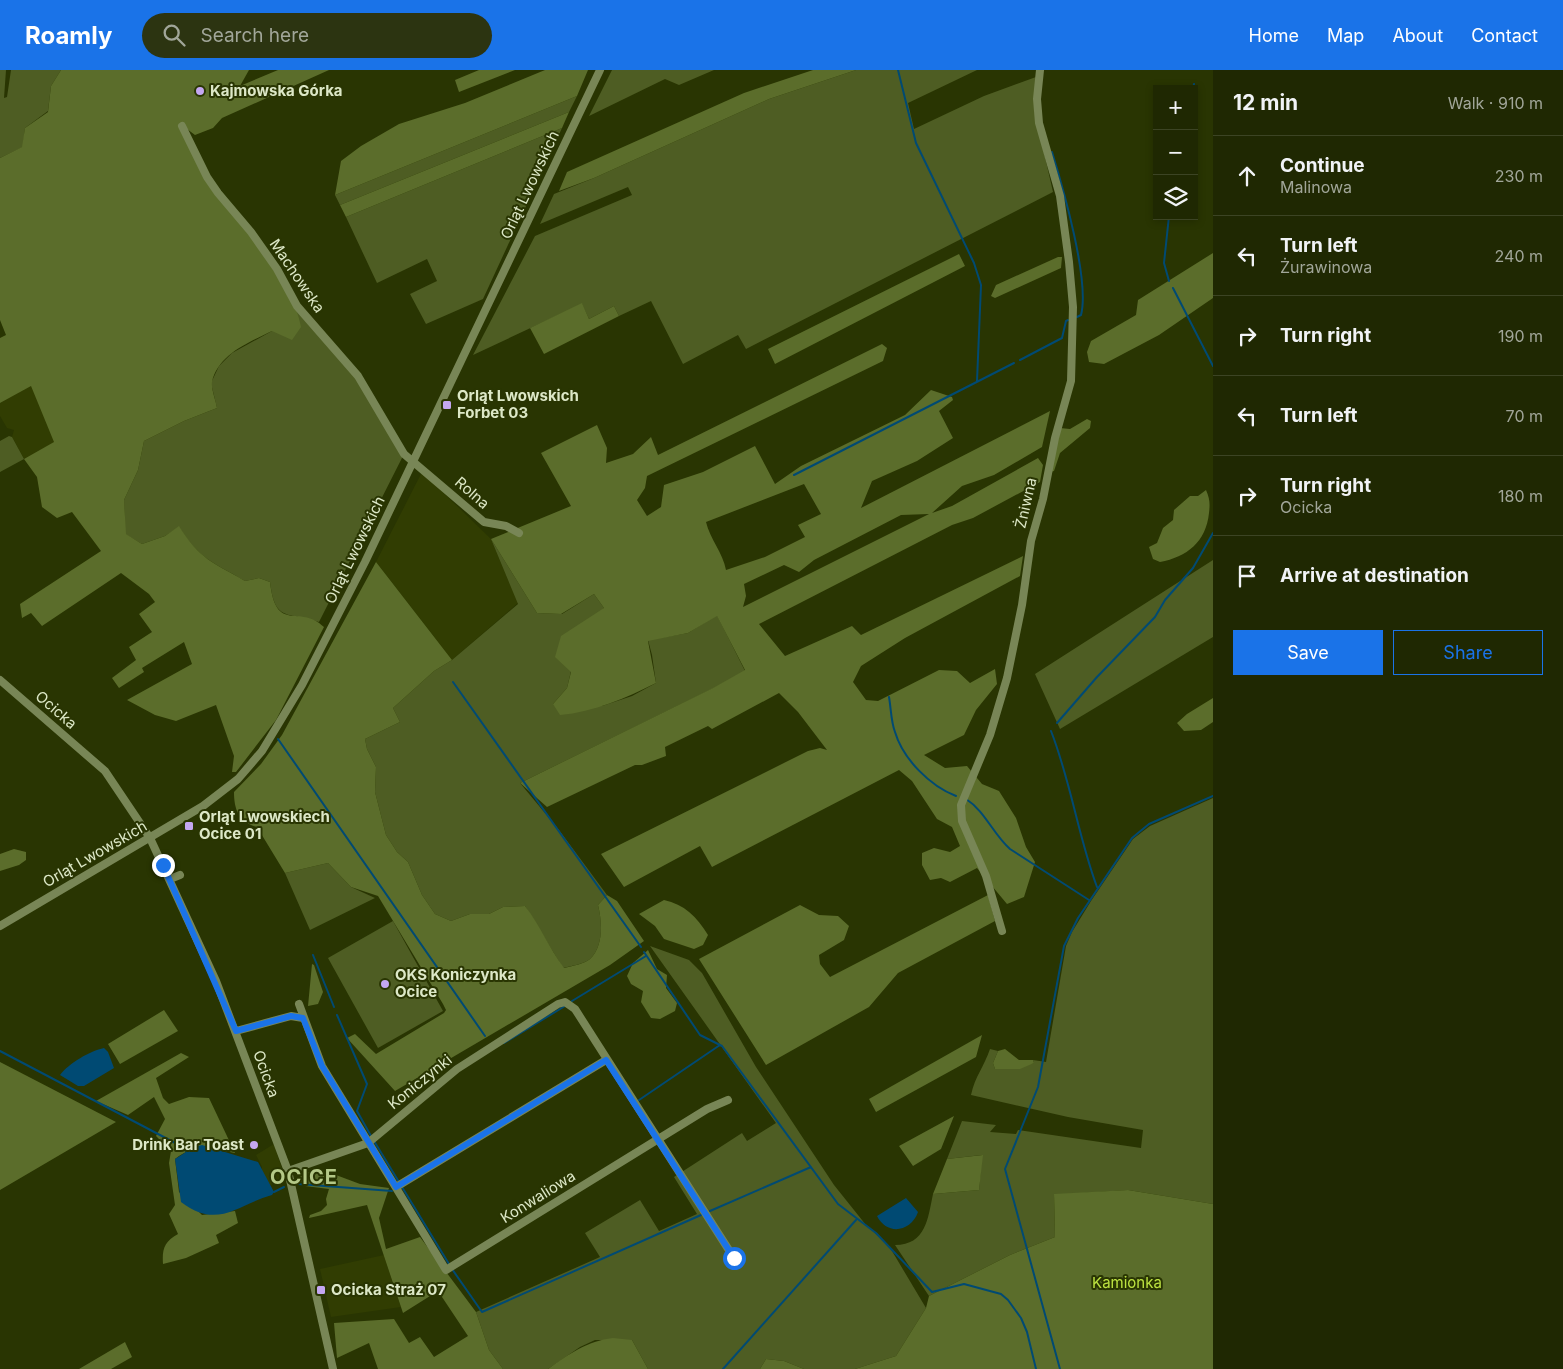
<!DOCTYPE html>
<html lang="en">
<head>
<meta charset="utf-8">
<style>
	:root { --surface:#1f2802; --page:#2c3411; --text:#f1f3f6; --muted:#a1a699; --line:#3c4424; --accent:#1a73e8 }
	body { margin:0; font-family:Inter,sans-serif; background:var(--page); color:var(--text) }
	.controls { position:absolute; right:15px; top:15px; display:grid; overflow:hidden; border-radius:0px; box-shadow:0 2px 8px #0003 }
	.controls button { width:45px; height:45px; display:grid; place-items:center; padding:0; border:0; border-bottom:1px solid var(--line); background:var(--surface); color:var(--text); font:25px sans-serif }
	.stop { position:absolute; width:15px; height:15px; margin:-11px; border:4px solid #1a73e8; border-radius:50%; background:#fff }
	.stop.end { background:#1a73e8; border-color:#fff; box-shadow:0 1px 5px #0008 }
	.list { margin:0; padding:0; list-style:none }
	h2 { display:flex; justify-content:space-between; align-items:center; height:65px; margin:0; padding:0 20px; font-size:21px }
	h2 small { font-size:16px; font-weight:400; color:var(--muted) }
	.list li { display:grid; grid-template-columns:32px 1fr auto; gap:15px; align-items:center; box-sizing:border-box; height:80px; padding:0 20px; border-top:1px solid var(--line) }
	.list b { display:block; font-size:19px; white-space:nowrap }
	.list p { margin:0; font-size:16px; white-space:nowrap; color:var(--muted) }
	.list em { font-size:16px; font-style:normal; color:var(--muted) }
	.actions { display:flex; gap:10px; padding:15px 20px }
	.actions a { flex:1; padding:11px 0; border:1px solid var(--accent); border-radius:0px; text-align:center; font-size:18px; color:var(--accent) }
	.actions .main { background:var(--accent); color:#fff }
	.icon { flex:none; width:28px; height:28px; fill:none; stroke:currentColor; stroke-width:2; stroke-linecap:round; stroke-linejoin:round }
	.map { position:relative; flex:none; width:1213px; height:1299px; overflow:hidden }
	header { display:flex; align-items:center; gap:30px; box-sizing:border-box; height:70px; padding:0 25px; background:var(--accent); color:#fff }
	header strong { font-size:24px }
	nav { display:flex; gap:28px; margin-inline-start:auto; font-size:18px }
	.search { width:350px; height:45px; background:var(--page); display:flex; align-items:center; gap:12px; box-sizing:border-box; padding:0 18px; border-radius:28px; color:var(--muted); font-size:19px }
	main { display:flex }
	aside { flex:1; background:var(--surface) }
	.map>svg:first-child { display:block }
	.built { fill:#313d02 }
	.green { fill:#4e5d23 }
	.forest { fill:#5b6d2b; fill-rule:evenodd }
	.water { fill:#004a73 }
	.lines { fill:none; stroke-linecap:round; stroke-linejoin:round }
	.stream { stroke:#004a73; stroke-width:2 }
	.minor { stroke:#788656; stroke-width:8 }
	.route { stroke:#1a73e8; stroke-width:6 }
	.poi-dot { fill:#c4a7f1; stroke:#293502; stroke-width:2 }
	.labels { text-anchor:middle; stroke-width:4; stroke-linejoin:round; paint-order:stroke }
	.poi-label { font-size:15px; font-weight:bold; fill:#dde8c7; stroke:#293502; text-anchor:start }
	.street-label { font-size:15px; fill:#dde8c7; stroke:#293502 }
	.park-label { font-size:15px; fill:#bde341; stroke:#293502 }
	.district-label { font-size:20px; font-weight:bold; letter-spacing:1px; fill:#b4c887; stroke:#293502 }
</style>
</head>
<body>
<header>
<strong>Roamly</strong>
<div class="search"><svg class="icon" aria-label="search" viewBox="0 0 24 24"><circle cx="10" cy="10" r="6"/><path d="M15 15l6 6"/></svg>Search here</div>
<nav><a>Home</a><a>Map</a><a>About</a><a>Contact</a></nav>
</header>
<main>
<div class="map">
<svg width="1213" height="1299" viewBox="0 0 1213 1299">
	<rect width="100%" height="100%" fill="#293502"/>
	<!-- built -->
	<path class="built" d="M31,315L55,372L24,389L12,367L14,360L7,358L0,346V333Z
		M422,402L491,469L518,533L452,590L376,492Z
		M274,1074L286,1111L270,1115L262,1103V1097L256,1085Z
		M384,1185L401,1237L331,1247L320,1199Z"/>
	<!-- green -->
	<path class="green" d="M0,0H6L4,28L7,27L11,0H61L51,16L48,41L25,58L23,77L0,88Z
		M612,0H714L679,15L665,9L589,46Z
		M856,0H977L908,33L914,59L984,26L1036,7L1034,39L1053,122L746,279L738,265L683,294L651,231L619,246L614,236L589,249L582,234L473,285L535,166L632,125L628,117L540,154L554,124L594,108L769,29Z
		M577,26L569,42L340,135L335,125Z
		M562,58L483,229L426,254L410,224L437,211L427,189L377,213L346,147Z
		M297,236L358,306L404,384L319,552C287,541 275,553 270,512L259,508L245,511C213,492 200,490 179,457L165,466L142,474L125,464L124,430L138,400L144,371L184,351L217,338L211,313L219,296L232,283L272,261Z
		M9,366L12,367L24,389L0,402V371Z
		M491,469L537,543L562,544L594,524L604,538L571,601L567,618L553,634L602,636L632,626L656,613L652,585L648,570L688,563L717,545L745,601L714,618L520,713L559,760L607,825L598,835C602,851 604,876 590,889C584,894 571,896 563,898L525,836L503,837L489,844H470L451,851L435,844L422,825L408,792L397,782L386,765L375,722L376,697L367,679L365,669L400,652L393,638L434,601L452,590L518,534Z
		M1213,490V567L1060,659L1035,604Z
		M1213,728V1134L1128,1120L1054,1125L1055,1167L1010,1185L929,1226L895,1175C926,1175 928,1148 933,1124L979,1120L982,1085L947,1089L962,1051L996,1055L990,1062L1016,1064L1018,1060L1141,1078L1143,1060L1068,1047L971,1025C975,1006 984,997 990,979L998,981L993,993L995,999L1034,993L1033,990L1046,992L1066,876L1072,862L1091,831L1133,769L1150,756Z
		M328,793L351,817L375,828L310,860L285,803Z
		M393,851L443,941L378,978L328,888Z
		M650,876L689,890L702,903L756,997L834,1115L866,1155L889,1176L926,1238L896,1286L855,1299H804L784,1291L766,1289L760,1299H648L632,1270H595L580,1277L548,1299H503L489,1280L476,1242L600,1187L585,1163L640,1130L659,1161L697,1144L674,1107L742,1063L747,1071L776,1053Z"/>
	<!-- forest -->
	<path class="forest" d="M61,0H249L240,16L278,0H329L222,48L213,58L195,65L183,56C191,73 197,93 208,108C239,151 291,204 301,257L292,270L272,261C250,272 218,284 212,312C211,319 216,331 217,338L184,351L144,371L138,400L124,430L126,464L142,474L165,466L179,456C200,490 213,492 245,511L259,508L270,512C276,565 299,533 324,557L276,650L236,702H232L234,686L216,635L176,651L155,645L127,630L192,594L184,572L142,598L144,602L119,618L112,608L136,590L129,577L152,562L139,544L155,532L149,524L121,503L42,556L31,543L22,548L20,534L101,481L72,442L57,448L42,437L37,407L24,389L54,372L31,316L0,333V268L6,265L0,250V88L22,77L25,58L48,42L51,16Z
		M479,0H515L459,22L455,10Z
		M545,0H588L577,26L335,125L341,91L361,76L399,54L465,33Z
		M813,0H856L769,29L594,108L559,121L567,102L744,23Z
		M569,42L562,58L346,147L340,135Z
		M1213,183V228L1159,265L1104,294L1089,292L1087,282L1091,271L1136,245L1138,230Z
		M959,184L965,196L775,294L768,279Z
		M1058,187H1062L1061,198L995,228L991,226L996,215Z
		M582,233L589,249L614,236L619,246L544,284L530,258Z
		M882,274L887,278L883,291L647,406L645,418L637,430L647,446L661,437L664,415L703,402L755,376L775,414L801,396L905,345L931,320L952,327L953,330L939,341L953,368L917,391L872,411L861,438L1050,341L1042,377L994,405L962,416L932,443L952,436L1038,388L1043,395L1040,412L973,448L952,455L759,554L785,586L852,556L861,565L1023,486L1020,506L905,568L861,596L853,612L866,630L878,631L939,600L957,601L970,613L995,599L997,614L976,640L964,665L924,685L945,698L967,696L982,714L999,721L1016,748L1026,777L1035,792L1024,827L1007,834L977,798L950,812L941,808L930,810L922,795V783L934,778L950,782L960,776L952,757L937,749L912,711L899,700L712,797L700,776L624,817L601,784L808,681L820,678L827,680L798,642L779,623L712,659L708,656L665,677L666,686L642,695H635L547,737L520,713L713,618L745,600L717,546L688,563L648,571L656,613C626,628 594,642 560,645L553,634L567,618L571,602L555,587L561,566L604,538L594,524L561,544L537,543L491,469L571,436L541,383L597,355L607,378L606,393L633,384L651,367L658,385ZM804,414L821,444L798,455L805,467L765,487L726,500C723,483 710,469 706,452ZM929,444L743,537L746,526L744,514L784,495L799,502L814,490L901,445Z
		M1087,349L1091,351L1090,358L1060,383L1054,401L1050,402L1060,358L1070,359Z
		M1206,420C1210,429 1210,434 1209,443C1206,472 1187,487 1160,492L1153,489L1149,477L1157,473L1163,458L1173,450L1174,440L1190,426H1198Z
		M376,492L452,590L434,601L393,638L400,652L365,669L367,679L376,697L375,722L386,765L397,782L408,792L422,825L435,844L451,851L470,844H489L503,837L525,836C540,855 549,878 564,898C572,896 584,894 590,889C604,876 602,851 598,835L607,825L617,831L644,871L610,895L395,1021L347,968L355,964L376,984L444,943L446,940L443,934L378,826L351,817L328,793L285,803L257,757C239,752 234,740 234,722L261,694L282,665Z
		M1213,628V652L1201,660L1184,661L1177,653L1187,644Z
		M14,779L26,782V790L19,795L0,801V784Z
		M988,825L995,851L898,903L869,937L766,995L699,889L800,835L819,845L838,846L849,856L844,870L819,885L820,894L830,907Z
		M664,830C684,834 697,847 708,865L703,875L694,879L664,869L655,856L639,844Z
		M648,880L657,899L667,905L666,918L677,933L675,941L660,949L651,948L641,932L643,921L631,914L627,906L633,893Z
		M312,894L314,895L323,922L318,934L308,936Z
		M164,940L178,961L120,994L108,974Z
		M982,965L976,987L876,1042L869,1029Z
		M1005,979L1019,990H1033L1034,993L1020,999H995L993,993L998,981Z
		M181,983L189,987L156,1008L163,1028L169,1034L189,1027L209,1028L235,1083C207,1079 198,1072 175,1089L179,1122L202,1145L235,1141L238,1153L216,1165L219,1173L186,1188L163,1194C162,1179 164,1172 178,1164L169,1144L175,1135L169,1093L171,1081L156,1066L165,1049L154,1027L128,1045L96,1031Z
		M0,992L116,1052L0,1120Z
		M954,1046L941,1079L913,1096L899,1076Z
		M983,1085L979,1120L933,1124L947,1089Z
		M308,1102L336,1105L360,1114L389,1118L379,1148L386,1179L420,1167L476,1242L489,1280L503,1299H378L369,1273L337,1288L334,1253L394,1249L409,1273L420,1267L434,1287L468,1266L438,1221L403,1243L367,1135L309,1148L310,1145L321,1141L327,1135L326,1129L329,1119L305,1116L298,1108Z
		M1128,1120L1213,1134V1299H855L896,1286L926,1238L929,1226L1010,1185L1055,1167L1054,1124Z
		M613,1268L632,1270L648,1299H548C569,1284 587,1271 613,1268Z
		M125,1272L132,1287L111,1299H79Z
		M766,1289L784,1291L804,1299H760Z"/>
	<!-- water -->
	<path class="water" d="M104,978L108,982L114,998L84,1016H78L60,1005C69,993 90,981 104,978Z
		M202,1075L258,1092L274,1122L272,1125C236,1135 218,1160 181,1132L175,1089L194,1077Z
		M906,1128L918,1142C911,1162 887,1166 877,1146Z"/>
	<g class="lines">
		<!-- stream -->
		<path class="stream" d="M898,0L916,73L974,193L981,215L977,311
			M1193,19L1194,14
			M1052,82C1063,118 1090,211 1081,245L1077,247
			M1169,146L1164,193L1169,211
			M1173,218L1213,296
			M1020,290L1062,268L1066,251L1068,250
			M794,405L1014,293
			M453,612L641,877
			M889,627C891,638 891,652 895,662C903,689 930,716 956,726
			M1057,653L1097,607L1155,547L1165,530L1193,498L1213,463
			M1051,661C1071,712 1078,766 1097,817
			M278,669L485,966
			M966,729C985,741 993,764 1010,779L1089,830
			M644,882L700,965L722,976L838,1134L876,1163L932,1222L964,1214L1001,1224L1008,1230L1021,1248L1027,1262L1036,1299
			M313,885L334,937
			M572,931L646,886
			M337,945L367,1014L357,1041L371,1066
			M504,973L565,936
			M0,981L179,1075L186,1081
			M639,1030L720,975
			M374,1071L399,1112
			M298,1114L392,1121
			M402,1117L449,1194
			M274,1122L284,1117
			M710,1141L811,1097
			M452,1199L482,1242L701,1145
			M723,1299L856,1150
			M1060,1299L1005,1099L1038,1017L1064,876L1078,848L1132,768L1149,754L1213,726"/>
		<!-- minor -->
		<path class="minor" d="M182,56L207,107L218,123L251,162L277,199L297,236L358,306L404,384L484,452L506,456L519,463
			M0,610L105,701L150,768L216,911L288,1101L333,1299
			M170,809L180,805
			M0,856L203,736L238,709L262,681L302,615L365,492L600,0
			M1002,861L986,806L962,751L961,735L990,665L1007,608L1022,535L1031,471L1043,429L1055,368L1071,311L1073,237L1069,192L1060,126L1039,53L1037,29L1040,0
			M299,934L322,996L446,1200L707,1039L728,1030
			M236,961L291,946L303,948
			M288,1101L368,1073L457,999L558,934L565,932L575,939L734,1188
			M396,1117L606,990"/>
	</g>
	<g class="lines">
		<!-- route -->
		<path class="route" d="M163,795L236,961L291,946L303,948L322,996L396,1117L606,990L734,1188"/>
	</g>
	<!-- markers -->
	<g class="poi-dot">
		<circle cx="200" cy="21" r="5"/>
		<rect x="442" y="330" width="10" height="10" rx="2.5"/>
		<rect x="184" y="751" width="10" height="10" rx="2.5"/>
		<circle cx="385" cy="914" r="5"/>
		<circle cx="254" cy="1075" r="5"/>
		<rect x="316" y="1215" width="10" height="10" rx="2.5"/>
	</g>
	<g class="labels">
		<!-- poi labels -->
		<g class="poi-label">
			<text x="210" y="26">Kajmowska Górka</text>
			<text x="457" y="331">Orląt Lwowskich<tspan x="457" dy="17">Forbet 03</tspan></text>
			<text x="199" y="752">Orląt Lwowskiech<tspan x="199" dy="17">Ocice 01</tspan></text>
			<text x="395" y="910">OKS Koniczynka<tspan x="395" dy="17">Ocice</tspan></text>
			<text x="244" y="1080" text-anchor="end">Drink Bar Toast</text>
			<text x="331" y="1225">Ocicka Straż 07</text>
		</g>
		<!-- street labels -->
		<g class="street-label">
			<text transform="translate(530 115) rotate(-65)" y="5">Orląt Lwowskich</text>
			<text transform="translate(297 206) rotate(56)" y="5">Machowska</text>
			<text transform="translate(472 423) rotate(41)" y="5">Rolna</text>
			<text transform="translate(1026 433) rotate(-77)" y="5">Żniwna</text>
			<text transform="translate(355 480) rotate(-64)" y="5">Orląt Lwowskich</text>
			<text transform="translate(56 640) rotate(41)" y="5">Ocicka</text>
			<text transform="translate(95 784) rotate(-30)" y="5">Orląt Lwowskich</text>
			<text transform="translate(266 1004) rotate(70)" y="5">Ocicka</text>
			<text transform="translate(420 1012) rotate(-39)" y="5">Koniczynki</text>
			<text transform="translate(538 1127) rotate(-32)" y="5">Konwaliowa</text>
		</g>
		<!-- park labels -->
		<g class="park-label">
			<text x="1127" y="1218">Kamionka</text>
		</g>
		<!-- district labels -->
		<g class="district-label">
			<text x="304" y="1114">OCICE</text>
		</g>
	</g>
</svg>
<div class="controls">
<button>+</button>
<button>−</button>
<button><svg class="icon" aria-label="layers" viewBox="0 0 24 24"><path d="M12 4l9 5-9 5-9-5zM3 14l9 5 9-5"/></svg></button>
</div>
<div class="stop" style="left:734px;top:1188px"></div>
<div class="stop end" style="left:163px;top:795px"></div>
</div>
<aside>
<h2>12 min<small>Walk · 910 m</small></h2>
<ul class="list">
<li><svg class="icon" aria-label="ahead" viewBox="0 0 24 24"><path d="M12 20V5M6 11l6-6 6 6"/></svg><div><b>Continue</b><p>Malinowa</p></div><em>230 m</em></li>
<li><svg class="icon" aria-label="left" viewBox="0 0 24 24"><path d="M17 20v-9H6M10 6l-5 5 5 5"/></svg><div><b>Turn left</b><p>Żurawinowa</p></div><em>240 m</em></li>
<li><svg class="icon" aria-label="right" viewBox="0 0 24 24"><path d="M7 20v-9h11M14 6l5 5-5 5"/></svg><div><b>Turn right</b></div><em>190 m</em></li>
<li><svg class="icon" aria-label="left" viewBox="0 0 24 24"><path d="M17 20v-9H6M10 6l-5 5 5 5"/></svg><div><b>Turn left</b></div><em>70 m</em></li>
<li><svg class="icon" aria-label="right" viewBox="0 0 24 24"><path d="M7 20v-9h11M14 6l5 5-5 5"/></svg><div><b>Turn right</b><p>Ocicka</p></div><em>180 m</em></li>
<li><svg class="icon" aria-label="arrive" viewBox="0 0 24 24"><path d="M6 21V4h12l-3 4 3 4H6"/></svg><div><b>Arrive at destination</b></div></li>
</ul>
<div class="actions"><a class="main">Save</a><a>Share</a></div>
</aside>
</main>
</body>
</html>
